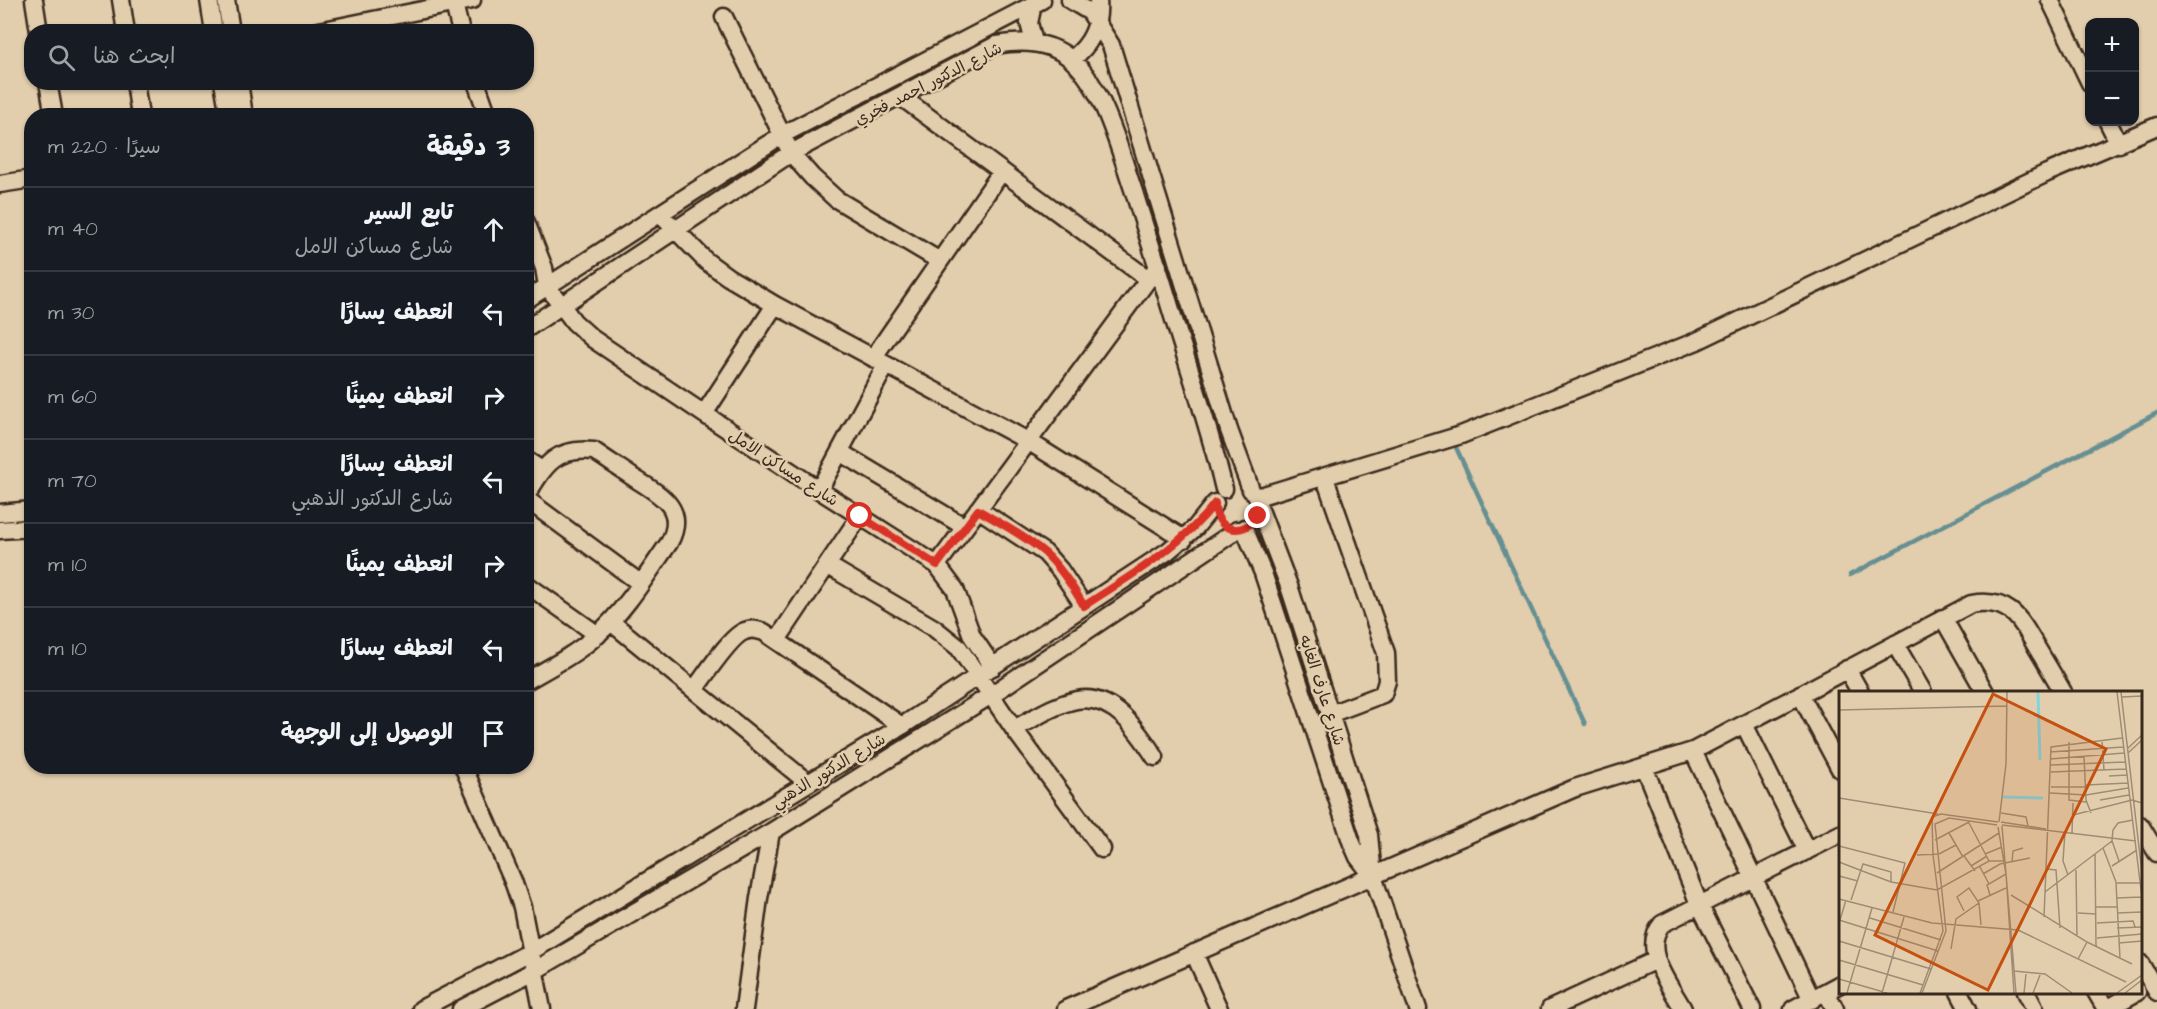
<!DOCTYPE html>
<html lang="ar">
<head>
<meta charset="utf-8">
<style>
	:root { --surface:#171b24; --page:#20242c; --text:#f1f3f6; --muted:#9ea1a6; --line:#363941 }
	body { margin:0; font-family:"Architects Daughter","Playpen Sans Arabic",sans-serif; background:var(--page); color:var(--text); direction:rtl }
	.controls { position:absolute; right:18px; top:18px; display:grid; overflow:hidden; border-radius:12px; box-shadow:0 2px 4px #0004 }
	.controls button { width:54px; height:54px; display:grid; place-items:center; padding:0; border:0; border-bottom:2px solid var(--line); background:var(--surface); color:var(--text); font:30px sans-serif }
	.stop { position:absolute; width:18px; height:18px; margin:-14px; border:4px solid #d93025; border-radius:50%; background:#fff }
	.stop.end { background:#d93025; border-color:#fff; box-shadow:0 2px 6px #0008 }
	.list { margin:0; padding:0; list-style:none }
	h2 { display:flex; justify-content:space-between; align-items:center; height:78px; margin:0; padding:0 24px; font-size:26px }
	h2 small { font-size:20px; font-weight:400; color:var(--muted) }
	.list li { display:grid; grid-template-columns:39px 1fr auto; gap:18px; align-items:center; box-sizing:border-box; height:84px; padding:0 24px; border-top:2px solid var(--line) }
	.list b { display:block; font-size:22px; white-space:nowrap }
	.list p { margin:0; font-size:20px; white-space:nowrap; color:var(--muted) }
	.list em { font-size:20px; font-style:normal; color:var(--muted) }
	.icon { flex:none; width:33px; height:33px; fill:none; stroke:currentColor; stroke-width:2; stroke-linecap:round; stroke-linejoin:round }
	.map { position:relative; flex:none; width:2157px; height:1009px; overflow:hidden; direction:ltr }
	.search { position:absolute; background:var(--surface); box-shadow:0 2px 4px #0004; left:24px; top:24px; width:510px; height:66px; display:flex; align-items:center; gap:15px; box-sizing:border-box; padding:0 21px; border-radius:24px; color:var(--muted); font-size:22px }
	.panel { position:absolute; background:var(--surface); box-shadow:0 2px 4px #0004; left:24px; top:108px; width:510px; height:666px; border-radius:24px; direction:rtl }
	.map>svg:first-child { display:block }
	.lines { fill:none; stroke-linecap:round; stroke-linejoin:round }
	.stream { stroke:#668f92; stroke-width:4.5 }
	.minor-casing { stroke:#3b2a1e; stroke-width:21 }
	.minor { stroke:#e2cead; stroke-width:16 }
	.route { stroke:#d93025; stroke-width:8 }
	.labels { text-anchor:middle; stroke-width:5; stroke-linejoin:round; paint-order:stroke }
	.street-label { font-size:16px; fill:#3b2a1e; stroke:#e2cead }
	.inset-river { fill:none; stroke:#83d3df; stroke-width:3 }
	.inset-road { fill:none; stroke:#9f8c74; stroke-width:1.5 }
	.view { fill:#c55010; fill-opacity:0.15; stroke:#c55010; stroke-width:3 }
	.inset-edge { fill:none; stroke:#3b2a1e; stroke-width:3 }
</style>
</head>
<body>
<div class="map">
<svg width="2157" height="1009" viewBox="0 0 2157 1009">
	<rect width="100%" height="100%" fill="#e2cead"/>
	<filter id="ink" filterUnits="userSpaceOnUse"><feTurbulence type="fractalNoise" baseFrequency=".0167" numOctaves="2"/><feDisplacementMap in="SourceGraphic" scale="12" xChannelSelector="R" yChannelSelector="G"/><feConvolveMatrix kernelMatrix="1 2 1 2 8 2 1 2 1" color-interpolation-filters="sRGB"/></filter>
	<g filter="url(#ink)">
		<g class="lines">
			<!-- stream -->
			<path class="stream" d="M1453,441L1585,724
				M1850,575L2157,413"/>
			<!-- minor casing -->
			<g class="minor-casing">
				<path id="minor" d="M34,0L39,32
					M121,0L126,32
					M209,0L214,32
					M226,0L231,32
					M453,0L461,32
					M1070,0L1090,12L1111,45L1229,430L1251,490
					M2050,0L2090,83
					M1033,4L1029,23L1034,42
					M724,17L791,153L812,177L836,199L940,261
					M314,32L472,0
					M1072,59C1092,44 1100,25 1098,0
					M48,82L54,116
					M135,82L140,116
					M223,82L229,116
					M239,82L244,116
					M476,82L488,116
					M900,96L1148,279
					M2108,122L2119,144
					M0,184L32,179
					M660,214L706,261L728,277L775,305L1028,441L1184,539
					M526,222L544,268L547,286L574,322L593,339L704,414L819,490L937,565L955,589L972,636L993,667
					M526,300L782,135L1042,0
					M526,329L791,153L996,45C1023,40 1052,41 1073,61C1105,90 1120,152 1134,192C1146,231 1159,270 1171,310C1189,369 1210,429 1224,489
					M873,358L1002,171
					M704,414L775,305
					M840,452L965,527
					M526,460L542,470
					M1325,478L1386,653L1387,681L1383,694L1330,714
					M819,490L886,365
					M526,496C545,465 555,447 594,451C607,460 621,469 634,478C659,494 688,508 669,543C648,573 625,611 597,635C576,654 551,667 526,681
					M1257,497L1461,435L1697,341L2047,173L2157,126
					M526,499L640,583
					M1259,507L1289,586L1369,835L1373,876L1418,1009
					M978,509L1045,553L1060,570L1084,606
					M0,513L32,510
					M1244,528L1263,573L1351,841L1358,857L1372,875
					M0,530L32,528
					M827,565L934,628L959,648L1014,729L1102,849
					M937,565L1158,266
					M526,584L598,635
					M1943,618L1985,692
					M611,622L807,782
					M777,640L860,516
					M1895,644L1923,692
					M1847,669L1860,692
					M694,690C704,677 731,635 745,631C752,628 757,630 764,632L902,726
					M1800,694L1840,769
					M1744,724L1807,851
					M1014,729C1033,719 1055,704 1077,700C1113,693 1138,731 1155,757
					M1693,751L1812,1000
					M463,766L513,881L522,907L542,1009
					M1644,767L1699,904L1752,1009
					M2140,825L2157,853
					M1194,953L1219,1009
					M2140,963L2157,992
					M1826,992L1835,1009
					M1959,992L1968,1009
					M2026,992L2035,1009
					M2096,992L2106,1009
					M421,1009L530,952L902,726L1168,551L1195,528L1215,503
					M461,1009L534,971L771,832L991,695L1237,530
					M744,1009L759,898L771,832
					M1066,1009L1575,788L1693,751L1971,604C2010,597 2020,619 2037,648C2046,663 2055,678 2063,692
					M1550,1009L1656,960
					M1683,1009C1670,985 1640,950 1662,924L1840,834
					M1793,1009L1840,984
					M2107,1009L2137,992"/>
			</g>
			<!-- minor -->
			<use href="#minor" class="minor"/>
		</g>
	</g>
	<g class="lines" filter="url(#ink)">
		<!-- route -->
		<path class="route" d="M860,516L937,565L978,510C1000,523 1025,536 1045,553C1061,568 1073,587 1084,606C1131,575 1180,548 1215,503C1215,531 1242,538 1258,516"/>
	</g>
	<g class="labels">
		<!-- street labels -->
		<g class="street-label">
			<text transform="translate(928 83) rotate(-27)" y="6">شارع الدكتور احمد فخري</text>
			<text transform="translate(784 467) rotate(33)" y="6">شارع مساكن الامل</text>
			<text transform="translate(1323 690) rotate(72)" y="6">شارع عارف الغابه</text>
			<text transform="translate(828 770) rotate(-31)" y="6">شارع الدكتور الذهبي</text>
		</g>
	</g>
	<!-- overview -->
	<g transform="translate(1839 691)">
		<rect width="303" height="303" fill="#e2cead"/>
		<path class="inset-river" d="M199,1L201,69M164,106L204,107"/>
		<path class="inset-road" d="M278,1L303,207M282,1L303,182M283,6L303,5M0,19L168,15M263,49L265,79M230,51V109L247,111M289,57L303,44M211,61L284,56M289,62L303,49M245,65L247,109L252,122M211,68L285,62M212,74L286,71M212,81L287,78M270,85L288,84M247,94L289,92M212,96H247M211,102L247,104L289,97M0,107L99,123M261,109L290,104M162,122L187,126L189,135M234,124L293,109L303,112M129,130L150,170M160,131L167,73L168,1M162,131L207,138M163,134L297,150M163,135L177,302M159,136L167,183L175,302M226,141L224,170L229,184M110,142L124,166M233,142L234,112M96,149L130,131M0,155L66,172L54,221M264,157L277,191M146,163L163,156M256,163L257,255M78,164L100,163L117,154M125,165L136,180M280,170L273,150L274,139L279,132L294,129M0,171L52,191L98,199L150,170H165M173,171L174,160L184,157M132,175L148,165M273,175L298,159M141,176L150,193M207,178L217,179L221,237M237,179L238,246M98,182L160,142M144,183L161,173L191,167M0,185L19,190M206,201L273,150M151,204L148,194L167,183M172,204L248,251L239,268M277,207L303,206M0,208L93,232L179,239L287,291M12,209L24,173L52,181V191M139,210L167,197M257,216H278M125,220L118,206L130,197L140,212L142,234M239,222L257,223M278,222L303,221M205,226L212,56L283,47M31,227L102,249M0,229L99,260M1,229L7,209M258,232L294,230L296,236M278,237L303,236M258,247L303,243M0,250L92,278M248,251L293,273M280,252L303,250M112,258L117,228L140,212M281,267L277,192H301M0,269L84,294M175,280L206,283L233,302M0,288L48,302M8,302L33,217M43,302L65,226M81,302L104,240L94,164L93,126L102,123L159,131M83,302L107,240L96,133L110,127L158,134M185,302L187,283M194,302L201,284M278,302L303,284M286,302L303,289"/>
		<path class="view" d="M154,3L267,58L149,299L36,244Z"/>
		<rect width="303" height="303" class="inset-edge"/>
	</g>
</svg>
<div class="controls">
<button>+</button>
<button>−</button>
</div>
<div class="stop" style="left:860px;top:516px"></div>
<div class="stop end" style="left:1258px;top:516px"></div>
<div class="search"><svg class="icon" aria-label="search" viewBox="0 0 24 24"><circle cx="10" cy="10" r="6"/><path d="M15 15l6 6"/></svg>ابحث هنا</div>
<section class="panel">
<h2>3 دقيقة<small>سيرًا · 220 m</small></h2>
<ul class="list">
<li><svg class="icon" aria-label="ahead" viewBox="0 0 24 24"><path d="M12 20V5M6 11l6-6 6 6"/></svg><div><b>تابع السير</b><p>شارع مساكن الامل</p></div><em>40 m</em></li>
<li><svg class="icon" aria-label="left" viewBox="0 0 24 24"><path d="M17 20v-9H6M10 6l-5 5 5 5"/></svg><div><b>انعطف يسارًا</b></div><em>30 m</em></li>
<li><svg class="icon" aria-label="right" viewBox="0 0 24 24"><path d="M7 20v-9h11M14 6l5 5-5 5"/></svg><div><b>انعطف يمينًا</b></div><em>60 m</em></li>
<li><svg class="icon" aria-label="left" viewBox="0 0 24 24"><path d="M17 20v-9H6M10 6l-5 5 5 5"/></svg><div><b>انعطف يسارًا</b><p>شارع الدكتور الذهبي</p></div><em>70 m</em></li>
<li><svg class="icon" aria-label="right" viewBox="0 0 24 24"><path d="M7 20v-9h11M14 6l5 5-5 5"/></svg><div><b>انعطف يمينًا</b></div><em>10 m</em></li>
<li><svg class="icon" aria-label="left" viewBox="0 0 24 24"><path d="M17 20v-9H6M10 6l-5 5 5 5"/></svg><div><b>انعطف يسارًا</b></div><em>10 m</em></li>
<li><svg class="icon" aria-label="arrive" viewBox="0 0 24 24"><path d="M6 21V4h12l-3 4 3 4H6"/></svg><div><b>الوصول إلى الوجهة</b></div></li>
</ul>
</section>
</div>
</body>
</html>
